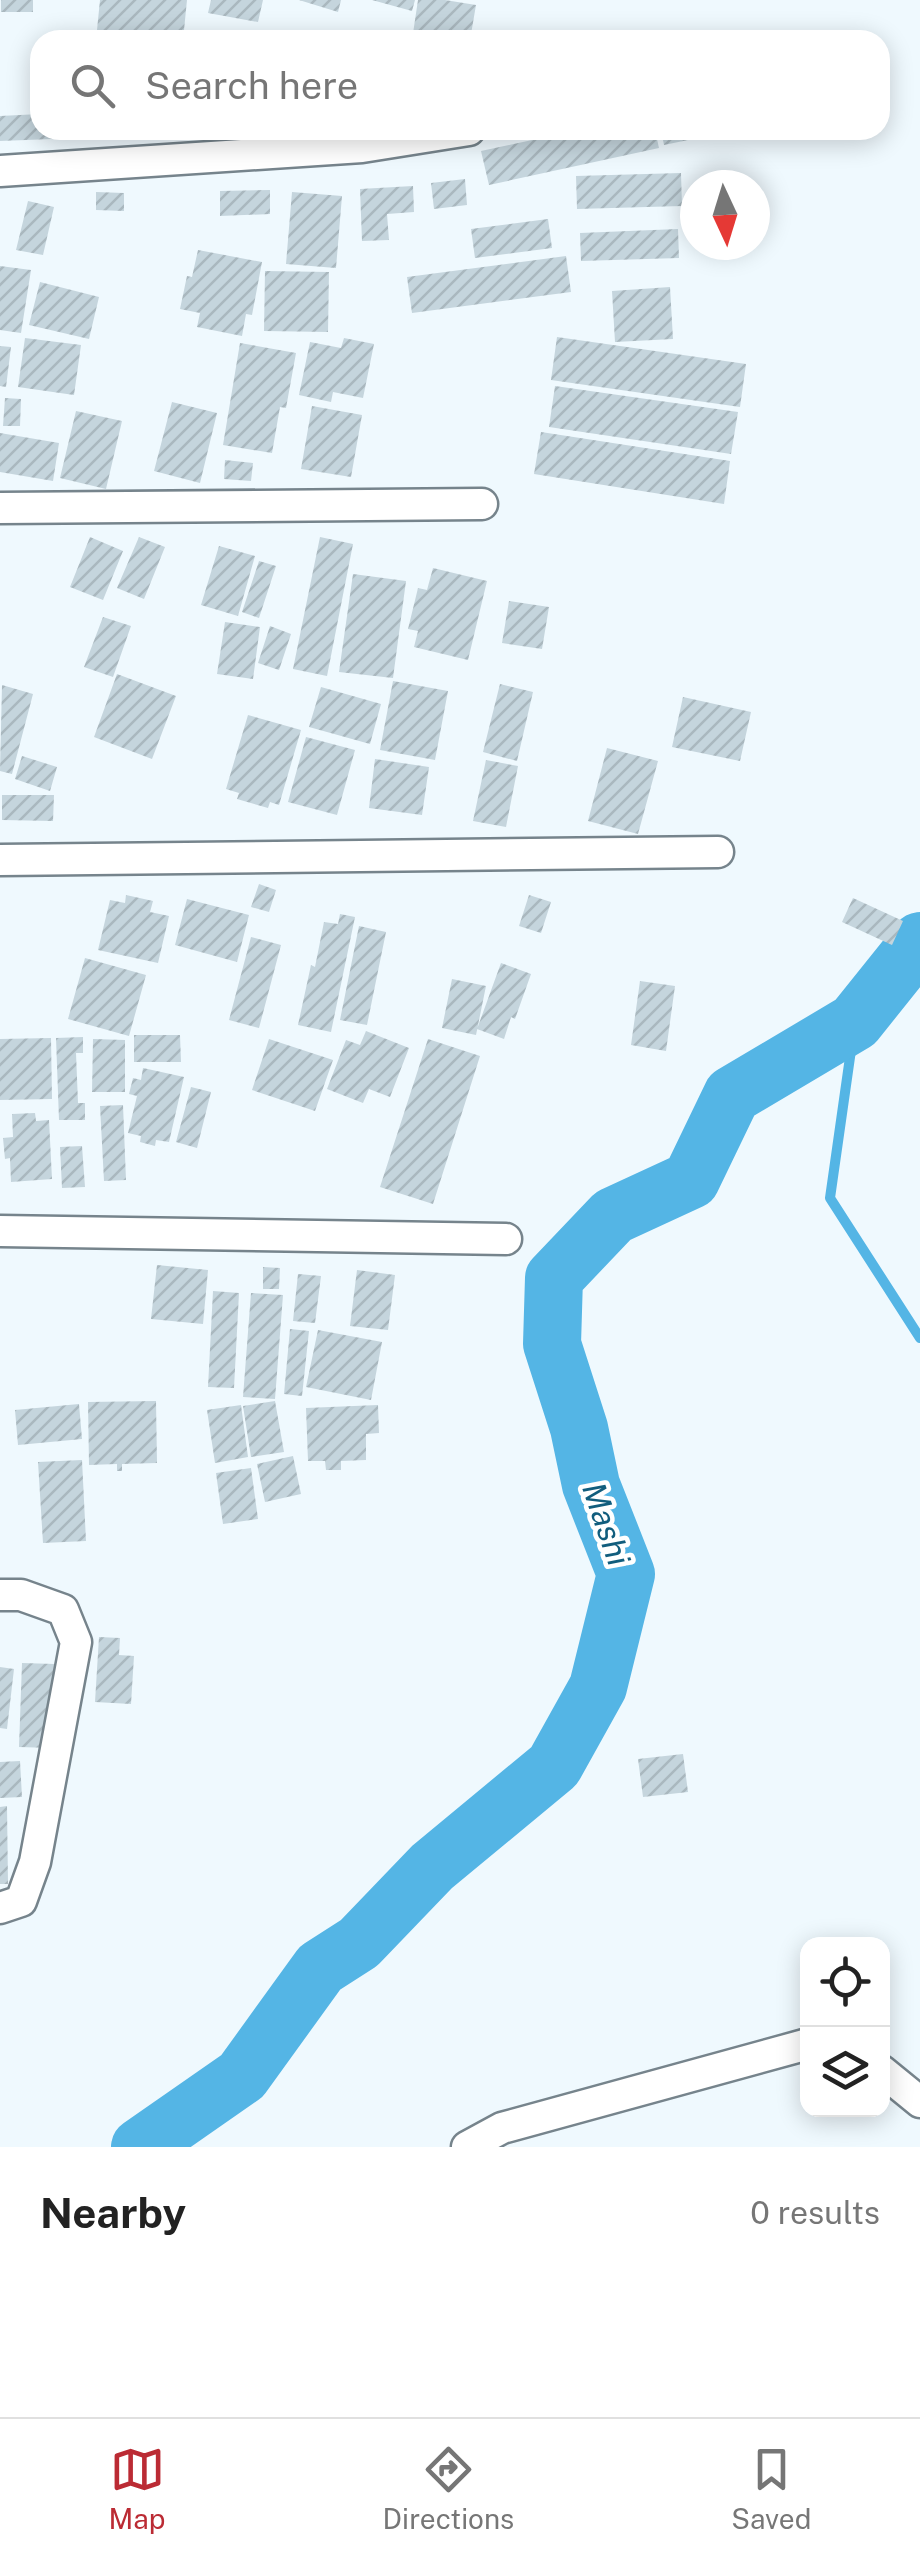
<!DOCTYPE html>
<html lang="en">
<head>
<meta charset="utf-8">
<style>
	:root { --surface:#fff; --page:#f6f6f6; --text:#222; --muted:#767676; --line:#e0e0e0; --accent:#bb2b34 }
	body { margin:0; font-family:"Public Sans",sans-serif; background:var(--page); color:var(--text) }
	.controls { position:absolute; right:30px; bottom:30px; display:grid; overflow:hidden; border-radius:20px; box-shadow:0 5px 25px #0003 }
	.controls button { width:90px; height:90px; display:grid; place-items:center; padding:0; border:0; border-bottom:2px solid var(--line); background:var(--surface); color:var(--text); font:50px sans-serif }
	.compass { position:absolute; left:680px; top:170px; width:90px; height:90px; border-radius:50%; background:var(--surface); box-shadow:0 5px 25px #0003; rotate:176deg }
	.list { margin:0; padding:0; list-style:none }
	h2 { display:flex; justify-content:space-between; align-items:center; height:130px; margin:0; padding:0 40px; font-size:42px }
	h2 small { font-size:32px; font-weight:400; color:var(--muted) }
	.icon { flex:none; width:55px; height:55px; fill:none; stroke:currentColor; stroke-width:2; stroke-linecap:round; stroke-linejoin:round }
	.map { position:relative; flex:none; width:920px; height:2147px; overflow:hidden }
	.search { position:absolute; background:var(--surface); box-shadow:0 5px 25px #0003; left:30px; right:30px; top:30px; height:110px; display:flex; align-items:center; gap:25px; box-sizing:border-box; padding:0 35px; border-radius:30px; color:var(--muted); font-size:38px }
	.sheet { height:270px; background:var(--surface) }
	nav { display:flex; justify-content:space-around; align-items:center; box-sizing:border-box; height:140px; border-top:2px solid var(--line); background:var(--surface); font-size:28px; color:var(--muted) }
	nav a { display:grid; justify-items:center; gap:5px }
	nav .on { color:var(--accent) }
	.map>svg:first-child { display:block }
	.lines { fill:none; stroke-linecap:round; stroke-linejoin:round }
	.stream { stroke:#54b5e5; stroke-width:10 }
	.river { stroke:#54b5e5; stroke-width:58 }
	.building { fill:url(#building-hatch) }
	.minor-casing { stroke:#76848c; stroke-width:35 }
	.minor { stroke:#fff; stroke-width:30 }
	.labels { text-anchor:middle; stroke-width:9; stroke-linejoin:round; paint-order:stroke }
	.water-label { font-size:32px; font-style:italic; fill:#115d7d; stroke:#fff }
</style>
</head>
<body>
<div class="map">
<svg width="920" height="2147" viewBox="0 0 920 2147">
	<defs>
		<pattern id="building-hatch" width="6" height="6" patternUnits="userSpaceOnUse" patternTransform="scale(2.5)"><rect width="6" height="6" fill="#c5d5dd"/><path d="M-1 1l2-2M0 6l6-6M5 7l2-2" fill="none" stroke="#aab8bf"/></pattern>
	</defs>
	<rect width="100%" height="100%" fill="#eff9fe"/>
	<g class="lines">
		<!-- stream -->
		<path class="stream" d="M855,1022L830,1198L920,1338"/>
		<!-- river -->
		<path class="river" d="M140,2147L242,2076L320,1968L359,1943L432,1867L554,1766L598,1687L626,1574L591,1485L579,1428L552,1344L554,1278L613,1216L691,1180L732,1095L855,1022L920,941"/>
	</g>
	<!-- building -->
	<path class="building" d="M1,0H33V12H1Z
		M100,0H187L183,40H96Z
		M211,0H263L258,22L208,13Z
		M299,0H341L338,12Z
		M372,0H415L412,11Z
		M418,0H445L476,5L470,40H412Z
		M193,30L226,39V40H190Z
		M40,114V130H52V139L0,141V116Z
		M578,130H655L659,148L489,185L481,151Z
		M661,130H686L688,140L664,145Z
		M681,173L682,206L577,209L576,176Z
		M465,179L467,205L434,209L431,183Z
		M413,186L414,212L387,214L389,240L362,241L360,189Z
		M270,190V214L220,216V191Z
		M96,192L124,193V211L96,210Z
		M292,192L342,196L336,268L286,264Z
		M28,201L54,207L43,255L16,250Z
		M548,219L552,248L475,258L471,229Z
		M678,229L679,258L581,261L580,233Z
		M198,250L262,262L252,315L246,314L242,336L197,327L200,313L180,309L187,276L192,277Z
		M566,256L571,292L412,313L407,277Z
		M0,266L31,270L21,333L0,330Z
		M265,271L329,272L328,332L264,331Z
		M40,282L99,297L89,339L29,325Z
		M670,287L673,339L615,342L612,291Z
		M557,337L746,364L740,407L551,380Z
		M25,338L81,345L74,395L18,387Z
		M344,338L374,344L363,398L333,392L331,402L299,395L310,342L341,348Z
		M240,343L296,353L286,408L280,407L272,453L223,445Z
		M0,346L11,347L6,387L0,386Z
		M555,386L738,412L731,454L549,427Z
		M5,398L21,399L20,426H3Z
		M172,402L217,413L200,483L154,471Z
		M312,406L362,415L351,477L301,469Z
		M76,411L122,421L106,489L60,478Z
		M541,432L730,461L724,504L534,474Z
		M0,433L59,443L53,481L0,472Z
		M225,460L253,463L251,481L224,479Z
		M90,537L123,551L103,600L70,587Z
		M139,537L165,547L144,599L117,588Z
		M320,537L353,544L327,676L293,669Z
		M219,546L255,556L238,616L201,605Z
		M259,561L276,566L259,618L242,612Z
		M433,568L487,581L468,660L414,647L418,631L408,629L418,588L427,590Z
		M353,574L406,581L393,678L339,672Z
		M509,601L549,607L542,649L502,643Z
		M103,617L131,626L113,677L84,667Z
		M225,622L260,627L253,679L217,674Z
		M270,626L291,634L279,670L258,663Z
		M117,674L176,696L152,759L94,737Z
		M393,681L448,691L435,760L380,750Z
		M500,684L533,692L517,761L483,752Z
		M2,685L33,694L12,774L0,771Z
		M321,687L381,704L370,744L309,727Z
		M683,697L751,712L740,761L672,747Z
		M248,715L301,730L279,805L270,802L268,808L237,799L239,793L226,789Z
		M306,737L355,750L337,815L288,802Z
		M607,748L658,761L638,834L588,821Z
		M22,756L57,767L50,791L15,779Z
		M375,759L429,767L422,815L369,808Z
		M486,760L518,766L506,827L473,821Z
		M2,795H54L53,821L2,820Z
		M259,884L276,890L269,912L251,907Z
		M126,895L153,901L150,912L169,916L158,963L98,950L110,900L125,903Z
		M529,895L551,902L541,933L519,926Z
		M853,898L903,921L892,945L842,922Z
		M187,899L249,915L237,962L175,945Z
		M340,914L355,917L331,1032L298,1025L311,965L315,967L324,922L338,924Z
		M359,926L386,932L367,1025L340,1020Z
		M251,937L281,945L259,1028L229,1020Z
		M85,958L146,975L129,1036L68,1019Z
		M501,963L531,974L515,1019L511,1017L504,1039L477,1029Z
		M452,979L486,986L476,1035L442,1028Z
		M640,981L675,986L666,1051L631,1045Z
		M366,1031L409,1048L390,1097L369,1089L363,1103L327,1089L346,1040L360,1045Z
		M134,1035H180L181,1062H134Z
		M83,1037V1053H76L78,1103H85V1120H59L56,1038Z
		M51,1038L52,1099L0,1100V1039Z
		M93,1039L125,1040V1092H92Z
		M269,1039L333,1060L315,1111L252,1090Z
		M428,1039L480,1056L433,1204L380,1187Z
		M143,1068L184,1077L169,1142L156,1140L155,1146L140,1142L141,1136L128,1133L137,1096L129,1094L133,1078L141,1080Z
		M191,1087L211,1092L197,1148L176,1142Z
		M123,1105L126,1180L104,1181L100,1106Z
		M35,1113L36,1121L49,1120L52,1179L11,1182L10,1158L5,1159L3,1138L13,1137L12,1114Z
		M82,1146L85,1187L62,1188L60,1147Z
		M157,1265L208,1270L203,1324L151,1319Z
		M263,1267L280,1268L279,1289H263Z
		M357,1270L395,1275L388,1330L350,1326Z
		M298,1274L321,1276L315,1323L293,1321Z
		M213,1291L239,1293L234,1388L208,1387Z
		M251,1293L283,1295L275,1399L243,1397Z
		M290,1329L309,1331L302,1396L284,1394Z
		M318,1330L382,1342L371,1400L306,1387Z
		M156,1401L157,1463L122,1464V1471H117V1464L89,1465L88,1402Z
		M275,1401L284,1452L251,1457L243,1406Z
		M79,1404L82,1439L18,1445L15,1410Z
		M241,1405L248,1457L215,1463L207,1410Z
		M378,1405L379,1433L366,1434V1460L341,1461V1470H326L325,1461H308L306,1408Z
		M293,1456L301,1494L265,1502L257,1464Z
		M82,1460L86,1541L43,1543L38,1462Z
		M251,1468L258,1519L223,1524L216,1473Z
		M99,1637L120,1638L119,1655L134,1656L131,1704L95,1702Z
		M22,1663L55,1664L51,1748L19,1747Z
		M0,1667L14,1669L7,1729L0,1728Z
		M683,1754L688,1792L643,1797L638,1759Z
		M20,1761L22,1797L0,1798V1762Z
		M7,1806L8,1884H0V1807Z"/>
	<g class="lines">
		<!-- minor casing -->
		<g class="minor-casing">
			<path id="minor" d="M0,171L362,147L469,130
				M0,508L482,504
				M0,860L718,852
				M0,1231L506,1239
				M0,1595H21L63,1610L76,1642L35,1862L21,1901L0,1908
				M882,2071L920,2102
				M467,2147L502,2128L808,2044"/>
		</g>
		<!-- minor -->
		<use href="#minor" class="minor"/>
	</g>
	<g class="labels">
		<!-- water labels -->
		<g class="water-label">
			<text transform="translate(606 1524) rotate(71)" y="11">Mashi</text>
		</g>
	</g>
</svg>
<div class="controls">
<button><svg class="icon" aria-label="locate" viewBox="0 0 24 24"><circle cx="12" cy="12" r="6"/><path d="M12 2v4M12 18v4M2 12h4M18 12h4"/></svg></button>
<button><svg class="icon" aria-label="layers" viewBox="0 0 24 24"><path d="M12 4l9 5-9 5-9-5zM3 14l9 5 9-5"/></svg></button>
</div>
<svg class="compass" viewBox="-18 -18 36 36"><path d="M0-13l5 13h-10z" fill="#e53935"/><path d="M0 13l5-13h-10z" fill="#767676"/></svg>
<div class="search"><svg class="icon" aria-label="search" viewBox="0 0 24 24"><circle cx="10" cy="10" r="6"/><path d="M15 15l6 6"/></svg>Search here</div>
</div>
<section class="sheet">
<h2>Nearby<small>0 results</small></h2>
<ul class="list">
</ul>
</section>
<nav>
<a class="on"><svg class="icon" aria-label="map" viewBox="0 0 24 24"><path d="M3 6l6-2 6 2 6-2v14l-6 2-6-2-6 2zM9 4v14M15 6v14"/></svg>Map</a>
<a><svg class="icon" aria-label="directions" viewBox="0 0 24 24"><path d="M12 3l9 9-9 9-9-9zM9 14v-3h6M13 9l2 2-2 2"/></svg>Directions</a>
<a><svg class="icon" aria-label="saved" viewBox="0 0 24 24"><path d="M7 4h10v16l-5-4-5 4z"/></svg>Saved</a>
</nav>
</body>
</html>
